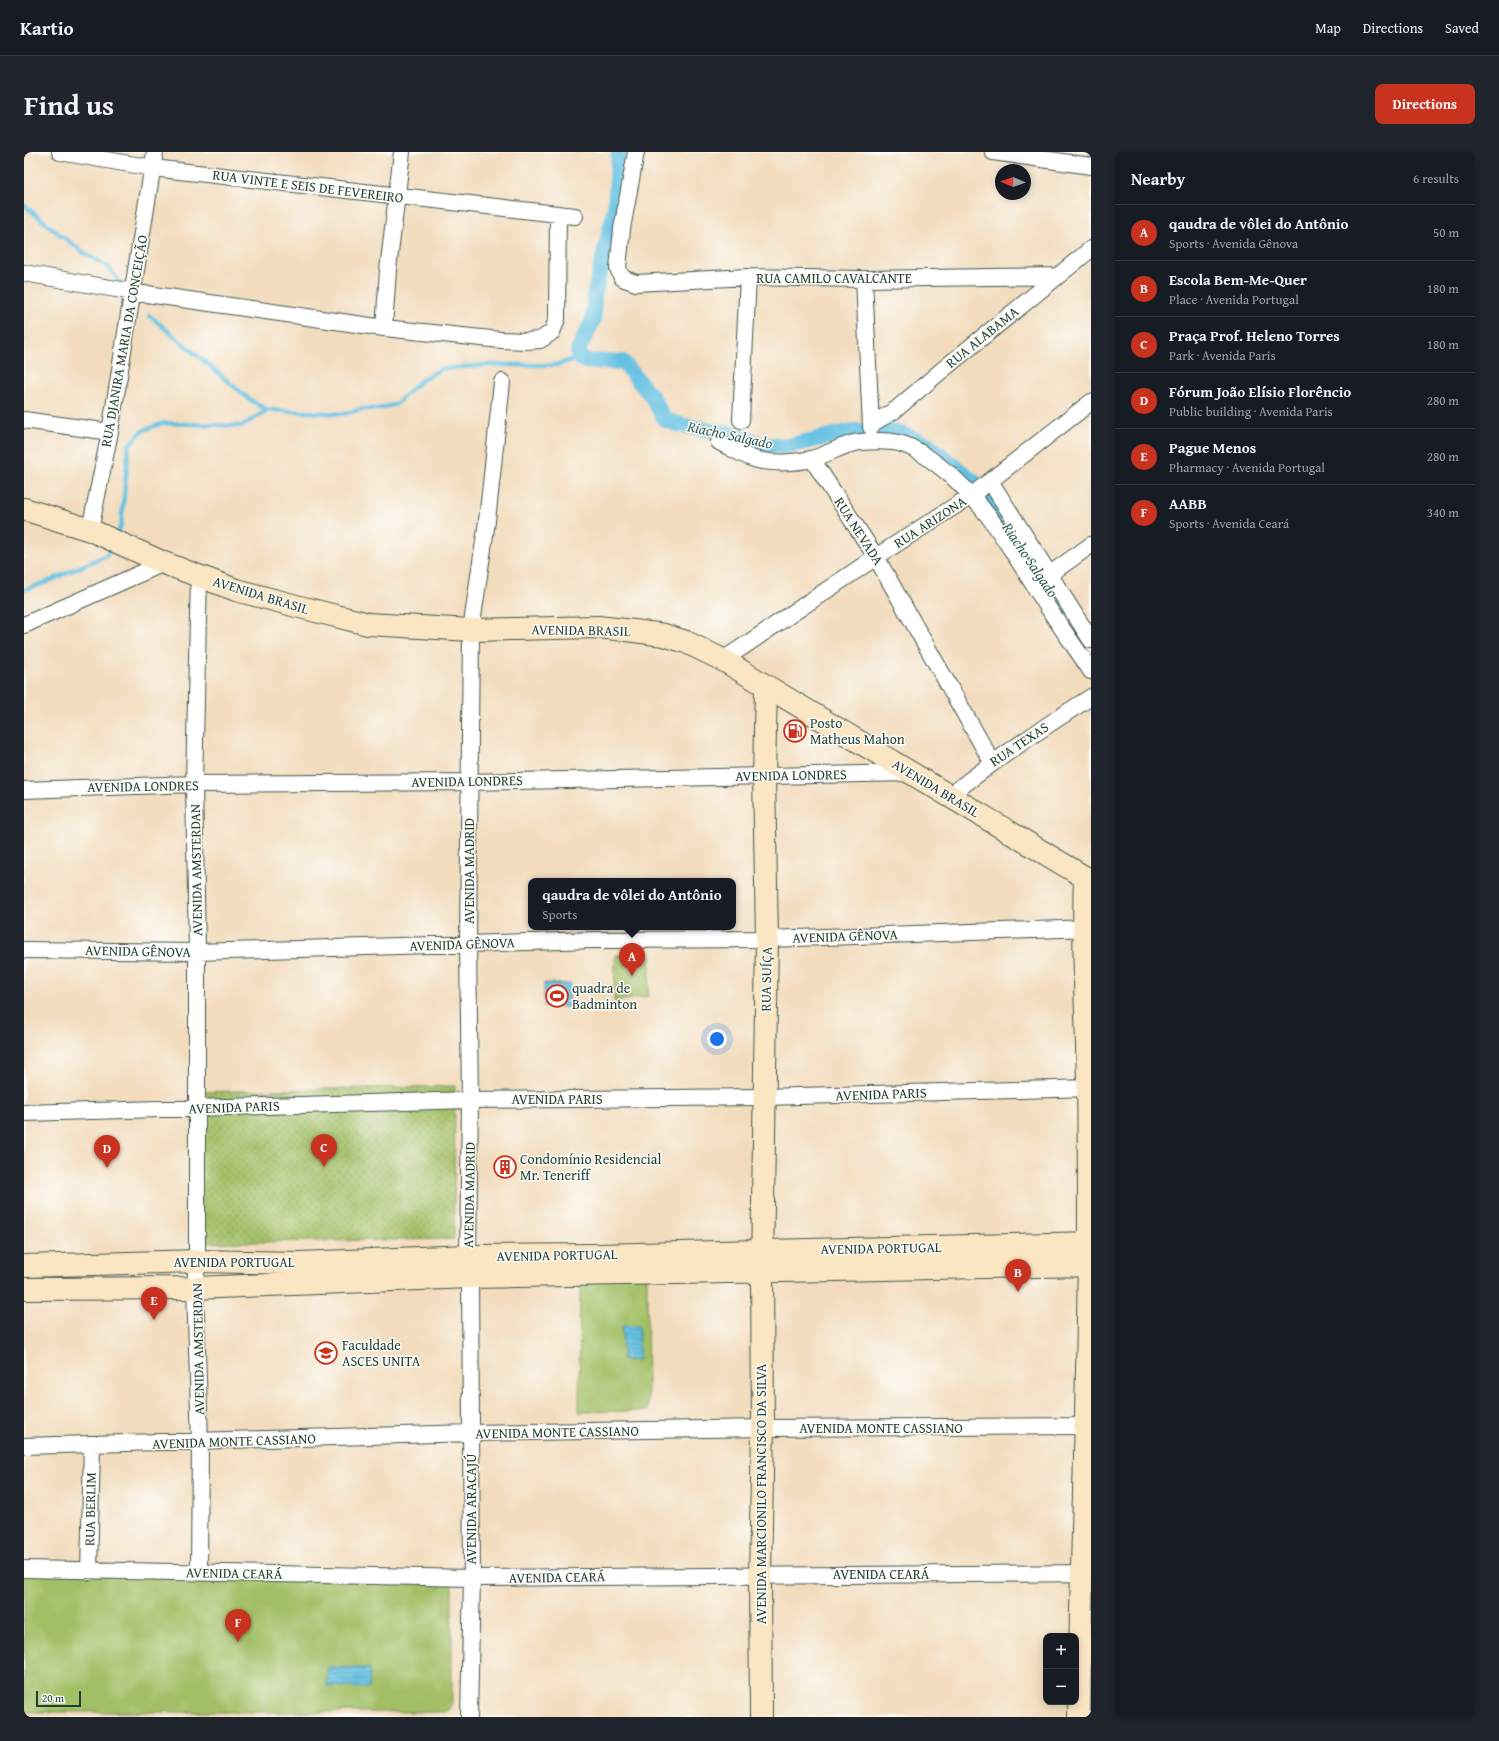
<!DOCTYPE html>
<html lang="en">
<head>
<meta charset="utf-8">
<style>
	:root { --surface:#171b24; --page:#20242c; --text:#f1f3f6; --muted:#9ea1a6; --line:#363941; --accent:#c8321e }
	body { margin:0; font-family:"Gentium Book Plus",serif; background:var(--page); color:var(--text) }
	.controls { position:absolute; right:12px; bottom:12px; display:grid; overflow:hidden; border-radius:8px; box-shadow:0 2px 10px #0003 }
	.controls button { width:36px; height:36px; display:grid; place-items:center; padding:0; border:0; border-bottom:1px solid var(--line); background:var(--surface); color:var(--text); font:20px sans-serif }
	.compass { position:absolute; left:971px; top:12px; width:36px; height:36px; border-radius:50%; background:var(--surface); box-shadow:0 2px 10px #0003; rotate:272deg }
	.scale { position:absolute; left:12px; bottom:10px; width:45px; box-sizing:border-box; padding-left:4px; border:2px solid #1f3d34; border-top:0; font-size:11px; line-height:14px; white-space:nowrap; color:#1f3d34; -webkit-text-stroke:3px #fdfcf7; paint-order:stroke }
	.you { position:absolute; left:693px; top:887px; width:14px; height:14px; margin:-10px; border:3px solid #fff; border-radius:50%; background:#1a73e8; box-shadow:0 0 0 6px #1a73e833 }
	.badge { display:grid; place-items:center; width:26px; height:26px; border-radius:50%; background:var(--accent); color:#fff; font-size:13px; font-weight:700 }
	.pin { position:absolute; translate:-50% -33px; filter:drop-shadow(0 1px 2px #0008) }
	.pin::after { content:''; position:absolute; top:21px; width:14px; height:12px; background:inherit; clip-path:polygon(0 0,100% 0,50% 100%) }
	.popup { position:absolute; left:504px; top:726px; width:208px; height:52px; box-sizing:border-box; display:grid; place-content:center; border-radius:8px; background:var(--surface); filter:drop-shadow(0 1px 3px #0005); font-size:13px; white-space:nowrap; color:var(--muted) }
	.popup b { font-size:15px; color:var(--text) }
	.popup::after { content:''; position:absolute; left:50%; top:100%; margin-left:-8px; border:8px solid transparent; border-top-color:var(--surface) }
	.list { margin:0; padding:0; list-style:none }
	h2 { display:flex; justify-content:space-between; align-items:center; height:52px; margin:0; padding:0 16px; font-size:17px }
	h2 small { font-size:13px; font-weight:400; color:var(--muted) }
	.list li { display:grid; grid-template-columns:26px 1fr auto; gap:12px; align-items:center; box-sizing:border-box; height:56px; padding:0 16px; border-top:1px solid var(--line) }
	.list b { display:block; font-size:15px; white-space:nowrap }
	.list p { margin:0; font-size:13px; white-space:nowrap; color:var(--muted) }
	.list em { font-size:13px; font-style:normal; color:var(--muted) }
	.map { position:relative; flex:none; width:1067px; height:1565px; overflow:hidden; border-radius:8px }
	header { display:flex; align-items:center; gap:24px; box-sizing:border-box; height:56px; padding:0 20px; background:var(--surface); border-bottom:1px solid var(--line) }
	header strong { font-size:19px }
	nav { display:flex; gap:22px; margin-inline-start:auto; font-size:14px }
	.intro { display:flex; align-items:center; justify-content:space-between; box-sizing:border-box; height:96px; padding:0 24px }
	h1 { margin:0; font-size:28px }
	.button { padding:10px 18px; border-radius:8px; background:var(--accent); color:#fff; font-size:14px; font-weight:700 }
	main { display:flex; gap:24px; padding:0 24px }
	aside { flex:1; background:var(--surface); border-radius:8px; box-shadow:0 2px 10px #0003 }
	.map>svg:first-child { display:block }
	.grass { fill:url(#grass-dots); stroke:#617e4d }
	.pitch { fill:#a3bf66; stroke:#617e4d }
	.water { fill:url(#water-rules); stroke:#427f8c }
	.lines { fill:none; stroke-linecap:round; stroke-linejoin:round }
	.stream { stroke:#65c1e3; stroke-width:4.5 }
	.canal { stroke:#65c1e3; stroke-width:16 }
	.street-casing { stroke:#3f5549; stroke-width:18 }
	.secondary-casing { stroke:#3f5549; stroke-width:24 }
	.street { stroke:#fff; stroke-width:16 }
	.secondary { stroke:#fbe6c4; stroke-width:22 }
	.labels { text-anchor:middle; stroke-width:3; stroke-linejoin:round; paint-order:stroke }
	.street-label { font-size:14px; fill:#1f3d34; stroke:#fdfcf7 }
	.poi-label { font-size:14px; fill:#1f3d34; stroke:#fdfcf7; text-anchor:start }
	.water-label { font-size:15px; font-style:italic; fill:#305e60; stroke:#fdfcf7 }
</style>
</head>
<body>
<header>
<strong>Kartio</strong>
<nav><a>Map</a><a>Directions</a><a>Saved</a></nav>
</header>
<div class="intro"><h1>Find us</h1><a class="button">Directions</a></div>
<main>
<div class="map">
<svg width="1067" height="1565" viewBox="0 0 1067 1565">
	<defs>
		<pattern id="grass-dots" width="8" height="8" patternUnits="userSpaceOnUse"><rect width="8" height="8" fill="#a3bf66"/><path d="M2 2h.1M6 6h.1" fill="none" stroke="#849c55" stroke-width="1.8" stroke-linecap="round"/></pattern>
		<pattern id="water-rules" width="6" height="5" patternUnits="userSpaceOnUse"><rect width="6" height="5" fill="#65c1e3"/><path d="M0 2.5h6" fill="none" stroke="#539eb9"/></pattern>
	</defs>
	<rect width="100%" height="100%" fill="#fdfcf7"/>
	<filter id="ink" filterUnits="userSpaceOnUse"><feTurbulence type="fractalNoise" baseFrequency=".025" numOctaves="2"/><feDisplacementMap in="SourceGraphic" scale="8" xChannelSelector="R" yChannelSelector="G"/><feConvolveMatrix kernelMatrix="1 2 1 2 8 2 1 2 1" color-interpolation-filters="sRGB"/></filter>
	<filter id="wash" filterUnits="userSpaceOnUse"><feTurbulence type="fractalNoise" baseFrequency=".012" numOctaves="4" result="noise"/><feDisplacementMap in="SourceGraphic" scale="16" xChannelSelector="R" yChannelSelector="G"/><feGaussianBlur stdDeviation="0.9" result="paint"/><feColorMatrix in="noise" values="0 0 0 0 0 0 0 0 0 0 0 0 0 0 0 0 0 1.4 0 .05"/><feComposite in="paint" operator="in"/></filter>
	<g filter="url(#wash)">
		<rect width="100%" height="100%" fill="#f3dcbd"/>
		<!-- grass -->
		<path class="grass" d="M431,934L430,1087L169,1091V940Z"/>
		<!-- pitch -->
		<path class="pitch" d="M591,803L627,804L624,844L590,850Z
			M623,1122L624,1259L555,1260L556,1123Z
			M0,1420L428,1427V1553L422,1560H0Z"/>
		<!-- water -->
		<path class="water" d="M520,831L546,832L545,855H520Z
			M598,1174H615V1208H599Z
			M304,1515L346,1516L345,1536L303,1534Z"/>
		<g class="lines">
			<!-- stream -->
			<path class="stream" d="M0,53L39,85L63,103L83,114L98,132
				M125,163L225,247L243,258
				M92,384L97,373L105,293L118,279L139,271L218,274L243,258L319,262L338,257H354L372,252L396,229L417,217L463,213H532L555,205
				M0,438L23,430L83,403L87,394"/>
			<!-- canal -->
			<path class="canal" d="M595,0L591,56L570,145L569,168L554,198L555,205L561,209L599,210L628,245L641,268L657,273L718,284L737,293L764,294L828,279H869L903,292L950,330L965,347L1040,458"/>
		</g>
	</g>
	<g filter="url(#ink)">
		<g class="lines">
			<!-- street casing -->
			<g class="street-casing">
				<path id="street" d="M36,0L129,16L551,64
					M612,0L598,77L594,116L598,126L612,131L724,125L840,127L1034,124
					M969,0L1067,14
					M0,121L109,140L360,176L477,188L502,189L516,188L528,180L533,167L534,63
					M840,127L847,275
					M360,176L364,118L378,0
					M0,268L86,280
					M717,268L724,125
					M847,272L870,259L917,219L1067,97
					M695,290C706,295 718,303 730,307C747,312 771,311 787,307C804,303 818,292 836,290C849,289 862,288 875,291C890,295 902,304 914,313C960,347 986,396 1016,443C1032,469 1050,493 1067,519
					M788,307L852,405L968,610
					M966,329L1067,488
					M66,378L86,280L131,0
					M1026,422L1067,393
					M175,423L170,632L173,800V1109L171,1136L176,1290L175,1420
					M0,473L140,411
					M699,508L852,405L948,343L1067,250
					M0,638L170,632L445,630L887,621
					M925,644C971,608 1018,576 1067,545
					M0,798L173,800L571,788L743,787L1067,776
					M0,961L446,948L740,945L1067,936
					M444,1104L446,948L444,792L447,478L463,369L478,230
					M0,1294L447,1281L739,1276L1067,1274
					M0,1417L448,1426L1067,1421
					M65,1420L68,1293
					M445,1565L448,1426L446,1125"/>
			</g>
			<!-- secondary casing -->
			<g class="secondary-casing">
				<path id="secondary" d="M0,357L66,378L140,411L212,438L276,455L344,472L447,478L574,475L610,479L640,483L662,490L699,508L1067,729
					M0,1114L173,1109L276,1111L444,1104L574,1103L1067,1091
					M0,1137L171,1136L446,1125L1067,1113
					M737,1565L736,1423L739,1276L738,1119L743,787L740,623L742,535
					M1055,1565C1057,1406 1064,1247 1065,1088C1065,1037 1065,986 1064,936C1063,865 1058,795 1061,725"/>
			</g>
			<!-- street -->
			<use href="#street" class="street"/>
			<!-- secondary -->
			<use href="#secondary" class="secondary"/>
		</g>
	</g>
	<!-- icons -->
	<defs>
		<g id="fuel-ring" transform="scale(1.15)"><circle r="9.5" fill="#fdfcf7" stroke="#c8321e" stroke-width="1.5"/><path d="M-5.5-6h7V0h2V4h1.3V-2.5L3-4.5l.8-.8L6-3V5H2.5V1h-1V6h-7ZM-4.2-4.7v3.2H.2V-4.7Z" fill="#c8321e"/></g>
		<g id="stadium-ring" transform="scale(1.15)"><circle r="9.5" fill="#fdfcf7" stroke="#c8321e" stroke-width="1.5"/><path d="M0-5a6.5 5 0 1 0 0 10a6.5 5 0 1 0 0-10ZM-3.5-1.8h7v3.6h-7Z" fill="#c8321e"/></g>
		<g id="building-ring" transform="scale(1.15)"><circle r="9.5" fill="#fdfcf7" stroke="#c8321e" stroke-width="1.5"/><path d="M-4-6H4V6H1V3H-1V6H-4ZM-2.5-4.3h1.7v1.8h-1.7ZM.8-4.3h1.7v1.8H.8ZM-2.5-1h1.7V.8h-1.7ZM.8-1h1.7V.8H.8Z" fill="#c8321e"/></g>
		<g id="university-ring" transform="scale(1.15)"><circle r="9.5" fill="#fdfcf7" stroke="#c8321e" stroke-width="1.5"/><path d="M0-5L7-2L0 1L-7-2ZM-4 1L0 2.5L4 1V4Q0 6-4 4Z" fill="#c8321e"/></g>
	</defs>
	<g fill-rule="evenodd">
		<use href="#fuel-ring" x="771" y="579"/>
		<use href="#stadium-ring" x="533" y="844"/>
		<use href="#building-ring" x="481" y="1015"/>
		<use href="#university-ring" x="302" y="1201"/>
	</g>
	<g class="labels">
		<!-- street labels -->
		<g class="street-label">
			<text transform="translate(284 34) rotate(7)" y="5">RUA VINTE E SEIS DE FEVEREIRO</text>
			<text x="810" y="131">RUA CAMILO CAVALCANTE</text>
			<text transform="translate(958 185) rotate(-39)" y="5">RUA ALABAMA</text>
			<text transform="translate(100 189) rotate(-80)" y="5">RUA DJANIRA MARIA DA CONCEIÇÃO</text>
			<text transform="translate(906 370) rotate(-33)" y="5">RUA ARIZONA</text>
			<text transform="translate(835 379) rotate(57)" y="5">RUA NEVADA</text>
			<text transform="translate(237 443) rotate(17)" y="5">AVENIDA BRASIL</text>
			<text transform="translate(557 478) rotate(1)" y="5">AVENIDA BRASIL</text>
			<text transform="translate(995 592) rotate(-34)" y="5">RUA TEXAS</text>
			<text transform="translate(767 623) rotate(-1)" y="5">AVENIDA LONDRES</text>
			<text transform="translate(443 629) rotate(-1)" y="5">AVENIDA LONDRES</text>
			<text transform="translate(119 634) rotate(-1)" y="5">AVENIDA LONDRES</text>
			<text transform="translate(912 636) rotate(31)" y="5">AVENIDA BRASIL</text>
			<text transform="translate(172 718) rotate(-91)" y="5">AVENIDA AMSTERDAN</text>
			<text transform="translate(445 719) rotate(-90)" y="5">AVENIDA MADRID</text>
			<text transform="translate(821 784) rotate(-2)" y="5">AVENIDA GÊNOVA</text>
			<text transform="translate(438 792) rotate(-2)" y="5">AVENIDA GÊNOVA</text>
			<text transform="translate(114 799) rotate(1)" y="5">AVENIDA GÊNOVA</text>
			<text transform="translate(742 827) rotate(-89)" y="5">RUA SUÍÇA</text>
			<text transform="translate(857 942) rotate(-2)" y="5">AVENIDA PARIS</text>
			<text x="533" y="952">AVENIDA PARIS</text>
			<text transform="translate(210 955) rotate(-2)" y="5">AVENIDA PARIS</text>
			<text transform="translate(445 1043) rotate(-89)" y="5">AVENIDA MADRID</text>
			<text transform="translate(857 1096) rotate(-1)" y="5">AVENIDA PORTUGAL</text>
			<text transform="translate(533 1103) rotate(-1)" y="5">AVENIDA PORTUGAL</text>
			<text x="210" y="1115">AVENIDA PORTUGAL</text>
			<text transform="translate(174 1197) rotate(-91)" y="5">AVENIDA AMSTERDAN</text>
			<text x="857" y="1281">AVENIDA MONTE CASSIANO</text>
			<text transform="translate(533 1280) rotate(-1)" y="5">AVENIDA MONTE CASSIANO</text>
			<text transform="translate(210 1289) rotate(-2)" y="5">AVENIDA MONTE CASSIANO</text>
			<text transform="translate(737 1342) rotate(-90)" y="5">AVENIDA MARCIONILO FRANCISCO DA SILVA</text>
			<text transform="translate(66 1357) rotate(-89)" y="5">RUA BERLIM</text>
			<text transform="translate(447 1357) rotate(-90)" y="5">AVENIDA ARACAJÚ</text>
			<text transform="translate(210 1421) rotate(1)" y="5">AVENIDA CEARÁ</text>
			<text x="857" y="1427">AVENIDA CEARÁ</text>
			<text transform="translate(533 1425) rotate(-1)" y="5">AVENIDA CEARÁ</text>
		</g>
		<!-- poi labels -->
		<g class="poi-label">
			<text x="786" y="576">Posto<tspan x="786" dy="16">Matheus Mahon</tspan></text>
			<text x="548" y="841">quadra de<tspan x="548" dy="16">Badminton</tspan></text>
			<text x="496" y="1012">Condomínio Residencial<tspan x="496" dy="16">Mr. Teneriff</tspan></text>
			<text x="318" y="1198">Faculdade<tspan x="318" dy="16">ASCES UNITA</tspan></text>
		</g>
		<!-- water labels -->
		<g class="water-label">
			<text transform="translate(706 283) rotate(12)" y="5">Riacho Salgado</text>
			<text transform="translate(1006 408) rotate(56)" y="5">Riacho Salgado</text>
		</g>
	</g>
</svg>
<div class="controls">
<button>+</button>
<button>−</button>
</div>
<svg class="compass" viewBox="-18 -18 36 36"><path d="M0-13l5 13h-10z" fill="#e53935"/><path d="M0 13l5-13h-10z" fill="#9ea1a6"/></svg>
<div class="scale">20 m</div>
<div class="you"></div>
<div class="pin badge" style="left:608px;top:824px">A</div>
<div class="popup"><b>qaudra de vôlei do Antônio</b>Sports</div>
<div class="pin badge" style="left:994px;top:1140px">B</div>
<div class="pin badge" style="left:300px;top:1015px">C</div>
<div class="pin badge" style="left:83px;top:1016px">D</div>
<div class="pin badge" style="left:130px;top:1168px">E</div>
<div class="pin badge" style="left:214px;top:1490px">F</div>
</div>
<aside>
<h2>Nearby<small>6 results</small></h2>
<ul class="list">
<li><span class="badge">A</span><div><b>qaudra de vôlei do Antônio</b><p>Sports · Avenida Gênova</p></div><em>50 m</em></li>
<li><span class="badge">B</span><div><b>Escola Bem-Me-Quer</b><p>Place · Avenida Portugal</p></div><em>180 m</em></li>
<li><span class="badge">C</span><div><b>Praça Prof. Heleno Torres</b><p>Park · Avenida Paris</p></div><em>180 m</em></li>
<li><span class="badge">D</span><div><b>Fórum João Elísio Florêncio</b><p>Public building · Avenida Paris</p></div><em>280 m</em></li>
<li><span class="badge">E</span><div><b>Pague Menos</b><p>Pharmacy · Avenida Portugal</p></div><em>280 m</em></li>
<li><span class="badge">F</span><div><b>AABB</b><p>Sports · Avenida Ceará</p></div><em>340 m</em></li>
</ul>
</aside>
</main>
</body>
</html>
